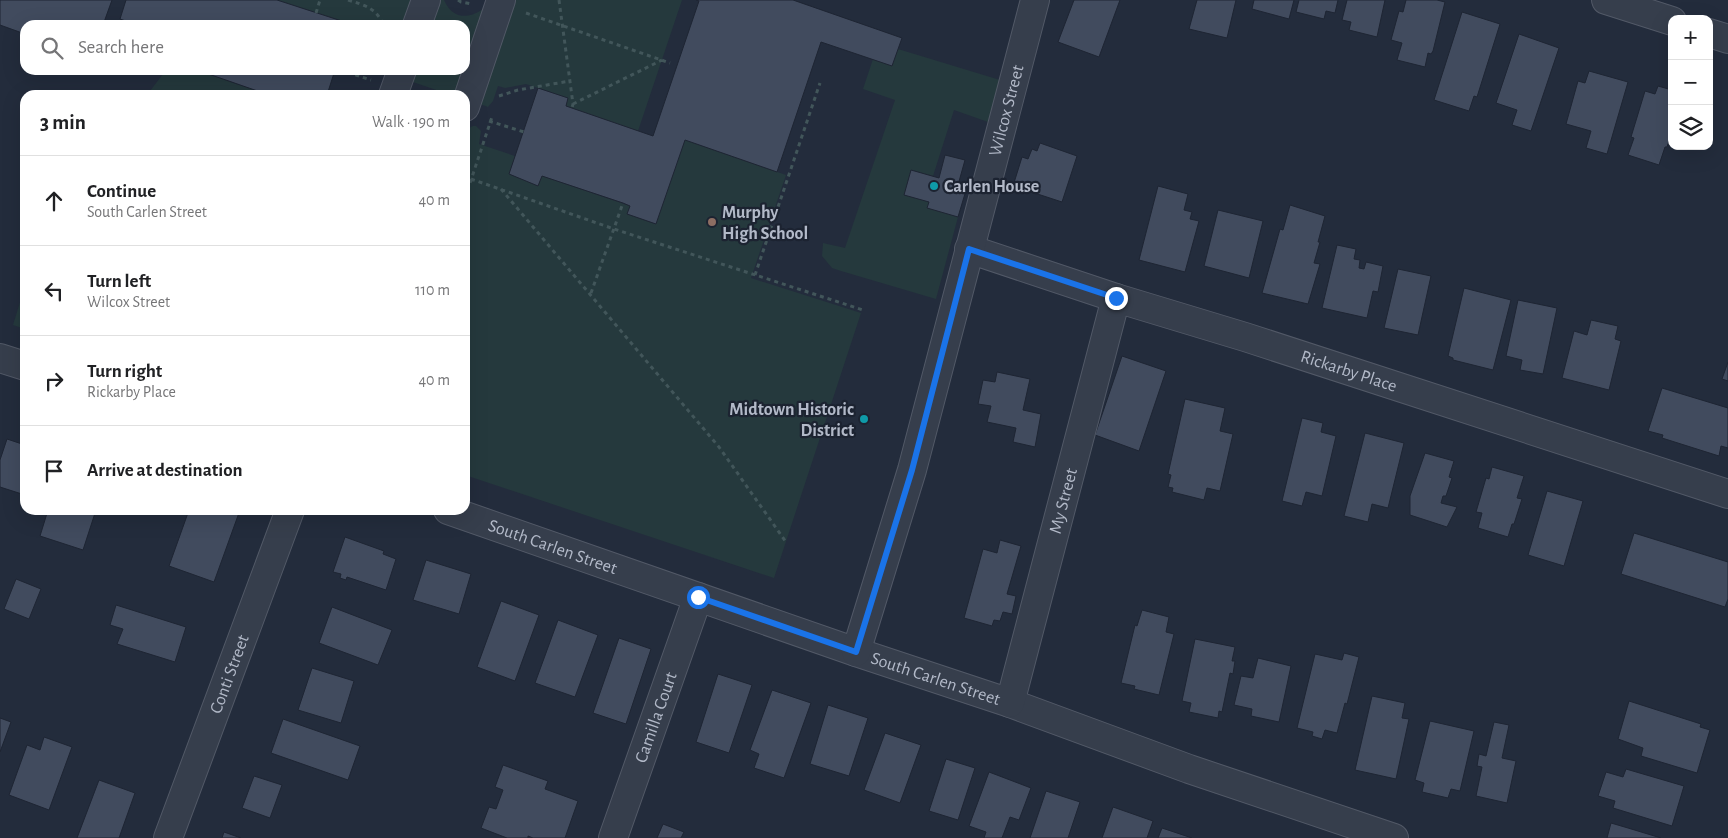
<!DOCTYPE html>
<html lang="en">
<head>
<meta charset="utf-8">
<style>
	:root { --surface:#fff; --page:#f6f6f6; --text:#202124; --muted:#757577; --line:#e0e0e0 }
	body { margin:0; font-family:"Alegreya Sans",sans-serif; background:var(--page); color:var(--text) }
	.controls { position:absolute; right:15px; top:15px; display:grid; overflow:hidden; border-radius:10px; box-shadow:0 5px 20px #0002 }
	.controls button { width:45px; height:45px; display:grid; place-items:center; padding:0; border:0; border-bottom:1px solid var(--line); background:var(--surface); color:var(--text); font:25px sans-serif }
	.stop { position:absolute; width:15px; height:15px; margin:-11px; border:4px solid #1a73e8; border-radius:50%; background:#fff }
	.stop.end { background:#1a73e8; border-color:#fff; box-shadow:0 1px 5px #0008 }
	.list { margin:0; padding:0; list-style:none }
	h2 { display:flex; justify-content:space-between; align-items:center; height:65px; margin:0; padding:0 20px; font-size:21px }
	h2 small { font-size:16px; font-weight:400; color:var(--muted) }
	.list li { display:grid; grid-template-columns:32px 1fr auto; gap:15px; align-items:center; box-sizing:border-box; height:90px; padding:0 20px; border-top:1px solid var(--line) }
	.list b { display:block; font-size:19px; white-space:nowrap }
	.list p { margin:0; font-size:16px; white-space:nowrap; color:var(--muted) }
	.list em { font-size:16px; font-style:normal; color:var(--muted) }
	.icon { flex:none; width:28px; height:28px; fill:none; stroke:currentColor; stroke-width:2; stroke-linecap:round; stroke-linejoin:round }
	.map { position:relative; flex:none; width:1728px; height:838px; overflow:hidden }
	.search { position:absolute; background:var(--surface); box-shadow:0 5px 20px #0002; left:20px; top:20px; width:450px; height:55px; display:flex; align-items:center; gap:12px; box-sizing:border-box; padding:0 18px; border-radius:15px; color:var(--muted); font-size:19px }
	.panel { position:absolute; background:var(--surface); box-shadow:0 5px 20px #0002; left:20px; top:90px; width:450px; height:425px; border-radius:15px }
	.map>svg:first-child { display:block }
	.green { fill:#25393d }
	.building { fill:#414b5e; stroke:#1e2533 }
	.lines { fill:none; stroke-linecap:round; stroke-linejoin:round }
	.minor-casing { stroke:#525967; stroke-width:30 }
	.path { stroke:#42565a; stroke-width:3; stroke-dasharray:4 4; stroke-linecap:butt }
	.minor { stroke:#363e4c; stroke-width:28 }
	.route { stroke:#1a73e8; stroke-width:6 }
	.culture-dot { fill:#0f9aa8; stroke:#1c2331; stroke-width:2 }
	.education-dot { fill:#8d6e63; stroke:#1c2331; stroke-width:2 }
	.labels { text-anchor:middle; stroke-width:4.5; stroke-linejoin:round; paint-order:stroke }
	.street-label { font-size:18px; fill:#b2b9c8; stroke:#1c2331 }
	.poi-label { font-size:18px; font-weight:bold; fill:#b2b9c8; stroke:#1c2331; text-anchor:start }
</style>
</head>
<body>
<div class="map">
<svg width="1728" height="838" viewBox="0 0 1728 838">
	<rect width="100%" height="100%" fill="#232c3c"/>
	<!-- green -->
	<path class="green" d="M277,0H415L406,25H350Z
		M437,0H444C452,19 469,20 484,8L458,95H451L410,81L414,70H465V25H429Z
		M513,0H682L638,131L566,106L568,98L526,84L505,88L498,86L493,101L488,107L480,104Z
		M898,49L1000,80L988,122L954,110L933,176L911,170L904,195L929,202L928,208L958,217L936,299L841,271L832,268L822,256L823,243L845,248L895,100L863,89L873,59L892,65Z
		M166,70H197L269,95H147Z
		M473,126H476L481,131L479,144L515,156L509,174L538,186L542,176L630,206L627,214L655,224L685,140L786,175L751,278L861,313L774,578L465,475V140L469,128Z
		M25,286V329L13,325Z"/>
	<!-- building -->
	<path class="building" d="M0,0H112L103,25H25V34L0,25Z
		M126,0H277L351,24L137,25L120,19Z
		M696,0H793L902,38L892,66L821,42L777,172L685,140L656,224L627,214L630,206L623,203L542,176L538,186L509,174L538,88L568,98L566,106L653,136L699,1Z
		M1074,0H1120L1099,57L1058,42Z
		M1197,0H1236L1227,38L1189,29Z
		M1254,0H1294L1289,19L1252,9Z
		M1299,0H1338L1335,13L1326,11L1324,19L1296,12Z
		M1347,0H1385L1377,37L1349,30L1351,22L1342,20Z
		M1406,0H1437L1445,2L1433,51L1431,54L1428,53L1425,67L1397,60L1402,43L1391,40L1399,11L1403,12Z
		M1462,12L1500,24L1477,97L1474,96L1469,111L1434,100Z
		M1519,34L1559,48L1531,131L1512,125L1517,110L1496,103Z
		M197,70H335L327,95H269Z
		M1589,71L1628,82L1607,154L1586,148L1591,131L1566,124L1578,81L1585,83Z
		M1658,86L1672,90L1670,98H1672V131L1667,147H1665L1659,165L1628,155L1634,138L1631,137L1645,91L1655,94Z
		M1040,143L1077,156L1062,202L1013,186L1022,157L1028,159L1032,149L1037,151Z
		M945,155L965,160L958,185L967,187L958,217L927,208L929,202L904,195L911,170L939,178Z
		M1158,186L1188,194L1184,210L1192,212L1190,219L1199,221L1185,272L1139,260Z
		M1290,205L1325,216L1318,242H1320L1314,263L1320,264L1308,304L1262,293L1280,229L1283,230Z
		M1218,210L1263,221L1249,278L1204,266Z
		M1337,245L1356,249L1354,259L1360,260L1359,268L1364,269L1366,262L1383,266L1378,292L1373,291L1367,318L1322,308Z
		M1398,269L1431,276L1418,335L1384,328Z
		M1464,288L1511,300L1493,370L1453,360V358L1448,356Z
		M1518,300L1557,308L1543,374L1520,370L1522,360L1506,356Z
		M1591,320L1618,326L1615,339L1621,341L1609,390L1562,378L1574,331L1587,335Z
		M1122,356L1166,371L1139,451L1095,435Z
		M1728,362V381L1722,379Z
		M997,372L1030,379L1023,410L1041,414L1035,447L1013,442L1016,428L987,422L991,406L978,404L983,380L995,382Z
		M1662,388L1728,408V448L1721,446L1719,456L1662,438L1663,435L1648,431Z
		M1185,399L1225,408L1220,431L1233,434L1220,491L1207,488L1204,500L1172,492L1173,488L1168,487L1171,475L1168,474Z
		M1302,418L1323,423L1321,432L1336,436L1322,496L1306,492L1302,506L1282,501Z
		M1365,433L1404,443L1388,508L1372,504L1368,522L1344,516Z
		M7,439L25,445V495L0,487V460Z
		M1425,453L1454,461L1449,477L1452,478L1446,496H1443L1441,503L1457,507L1447,527L1410,515V496Z
		M1492,467L1524,476L1517,498L1522,499L1514,524H1512L1508,537L1478,528L1482,513L1476,512L1486,478L1489,479Z
		M1547,491L1583,501L1564,566L1528,555Z
		M48,510H96L83,550L40,536Z
		M189,510H240L214,582L169,566Z
		M1634,533L1728,562V599L1725,607L1621,574Z
		M345,537L384,551L383,554L396,559L386,590L347,577L346,580L340,578L341,574L333,572Z
		M1000,540L1021,546L1007,594L1016,596L1012,614L1003,612L1000,621L994,620L992,626L964,618L983,549L997,553Z
		M426,560L471,574L459,614L413,600Z
		M16,579L41,589L29,619L4,609Z
		M501,601L539,615L515,681L477,667Z
		M116,605L186,627L175,662L117,644L123,629L110,625Z
		M332,607L392,630L378,665L319,643Z
		M1142,610L1169,617L1166,632L1174,634L1159,695L1134,689L1135,686L1121,683L1135,625L1137,626Z
		M558,620L598,635L575,697L535,683Z
		M619,638L651,649L626,724L593,713Z
		M1195,639L1235,647L1232,661H1235L1233,674L1230,673L1222,712L1219,711L1218,718L1189,712L1191,703L1182,701Z
		M1344,653L1359,657L1347,704L1345,703L1337,733L1325,730L1322,739L1312,736L1313,732L1297,728L1315,654L1342,660Z
		M1258,658L1291,666L1279,722L1251,716L1252,709L1234,705L1241,676L1253,678Z
		M312,668L354,681L341,723L298,710Z
		M718,674L752,685L729,753L696,742Z
		M772,690L811,703L784,778L754,768L759,754L750,750Z
		M1372,696L1405,703L1402,718L1409,719L1396,779L1355,770Z
		M1629,701L1701,724L1700,727L1710,730L1697,773L1641,756L1643,748L1618,739Z
		M828,705L868,718L849,776L810,764Z
		M0,718L11,722L0,752Z
		M283,719L360,746L348,780L271,753Z
		M1430,721L1474,731L1460,791L1451,789L1448,798L1422,792L1424,783L1415,780Z
		M1494,722L1509,725L1502,758L1516,761L1507,803L1476,796L1482,767L1477,766L1479,754L1486,756Z
		M885,733L921,745L900,803L864,790Z
		M44,737L72,747L49,810L9,795L27,745L40,750Z
		M946,759L975,768L958,820L929,811Z
		M503,765L548,781L545,789L578,801L565,838H533L528,836V838H507L481,828L489,807L496,809L503,790L495,787Z
		M1626,769L1684,786L1672,826L1613,808L1615,801L1598,796L1606,772L1623,777Z
		M989,772L1031,788L1019,820L1010,817L1002,838H984L986,832L969,826Z
		M254,776L282,785L270,818L242,808Z
		M99,780L135,793L119,838H77Z
		M1046,791L1080,802L1068,838H1030Z
		M1113,807L1153,821L1147,838H1102Z
		M1611,823L1628,828L1661,838H1607Z
		M663,824L684,832L681,838H657Z
		M1162,828L1192,838H1158Z
		M224,832L241,838H222Z"/>
	<g class="lines">
		<!-- minor casing -->
		<g class="minor-casing">
			<g id="minor">
				<path d="M1606,0L1672,21"/>
				<path d="M417,25L426,0"/>
				<path d="M1709,33L1728,39"/>
				<path d="M393,95L402,70"/>
				<path d="M465,107L501,0"/>
				<path id="s1" d="M969,249L1116,298L1245,337L1728,494"/>
				<path d="M0,358L25,366"/>
				<path id="s2" d="M448,510L856,652L1010,703L1189,769L1394,838"/>
				<path id="s3" d="M856,652L912,470L1035,0"/>
				<path id="s4" d="M1010,703L1116,298"/>
				<path id="s5" d="M168,838L290,510"/>
				<path id="s6" d="M613,838L698,597"/>
			</g>
		</g>
		<!-- path -->
		<path class="path" d="M348,0C364,5 377,8 383,25
			M458,0L461,2L472,4
			M559,0L573,104L572,108
			M316,13L320,0
			M526,13L670,63
			M340,70L371,80
			M499,96L518,90L570,81
			M573,104L662,60
			M489,121L524,132
			M471,179L614,229L863,310
			M21,188L25,189
			M501,189L719,447L786,542
			M465,198L492,117
			M755,275L820,83
			M591,293L623,203"/>
		<!-- minor -->
		<use href="#minor" class="minor"/>
	</g>
	<g class="lines">
		<!-- route -->
		<path class="route" d="M698,597L856,652L912,470L969,249L1116,298"/>
	</g>
	<!-- markers -->
	<g class="culture-dot">
		<circle cx="934" cy="186" r="5"/>
		<circle cx="864" cy="419" r="5"/>
	</g>
	<circle class="education-dot" cx="712" cy="222" r="5"/>
	<g class="labels">
		<!-- street labels -->
		<g class="street-label">
			<text dy="6" stroke="none"><textPath href="#s3" startOffset="562">Wilcox Street</textPath></text>
			<text dy="6" stroke="none"><textPath href="#s1" startOffset="399">Rickarby Place</textPath></text>
			<text dy="6" stroke="none"><textPath href="#s4" startOffset="209">My Street</textPath></text>
			<text dy="6" stroke="none"><textPath href="#s2" startOffset="111">South Carlen Street</textPath></text>
			<text dy="6" stroke="none"><textPath href="#s5" startOffset="175">Conti Street</textPath></text>
			<text dy="6" stroke="none"><textPath href="#s2" startOffset="516">South Carlen Street</textPath></text>
			<text dy="6" stroke="none"><textPath href="#s6" startOffset="128">Camilla Court</textPath></text>
		</g>
		<!-- poi labels -->
		<g class="poi-label">
			<text x="944" y="192">Carlen House</text>
			<text x="722" y="218">Murphy<tspan x="722" dy="21">High School</tspan></text>
			<text x="854" y="415" text-anchor="end">Midtown Historic<tspan x="854" dy="21">District</tspan></text>
		</g>
	</g>
</svg>
<div class="controls">
<button>+</button>
<button>−</button>
<button><svg class="icon" aria-label="layers" viewBox="0 0 24 24"><path d="M12 4l9 5-9 5-9-5zM3 14l9 5 9-5"/></svg></button>
</div>
<div class="stop" style="left:698px;top:597px"></div>
<div class="stop end" style="left:1116px;top:298px"></div>
<div class="search"><svg class="icon" aria-label="search" viewBox="0 0 24 24"><circle cx="10" cy="10" r="6"/><path d="M15 15l6 6"/></svg>Search here</div>
<section class="panel">
<h2>3 min<small>Walk · 190 m</small></h2>
<ul class="list">
<li><svg class="icon" aria-label="ahead" viewBox="0 0 24 24"><path d="M12 20V5M6 11l6-6 6 6"/></svg><div><b>Continue</b><p>South Carlen Street</p></div><em>40 m</em></li>
<li><svg class="icon" aria-label="left" viewBox="0 0 24 24"><path d="M17 20v-9H6M10 6l-5 5 5 5"/></svg><div><b>Turn left</b><p>Wilcox Street</p></div><em>110 m</em></li>
<li><svg class="icon" aria-label="right" viewBox="0 0 24 24"><path d="M7 20v-9h11M14 6l5 5-5 5"/></svg><div><b>Turn right</b><p>Rickarby Place</p></div><em>40 m</em></li>
<li><svg class="icon" aria-label="arrive" viewBox="0 0 24 24"><path d="M6 21V4h12l-3 4 3 4H6"/></svg><div><b>Arrive at destination</b></div></li>
</ul>
</section>
</div>
</body>
</html>
